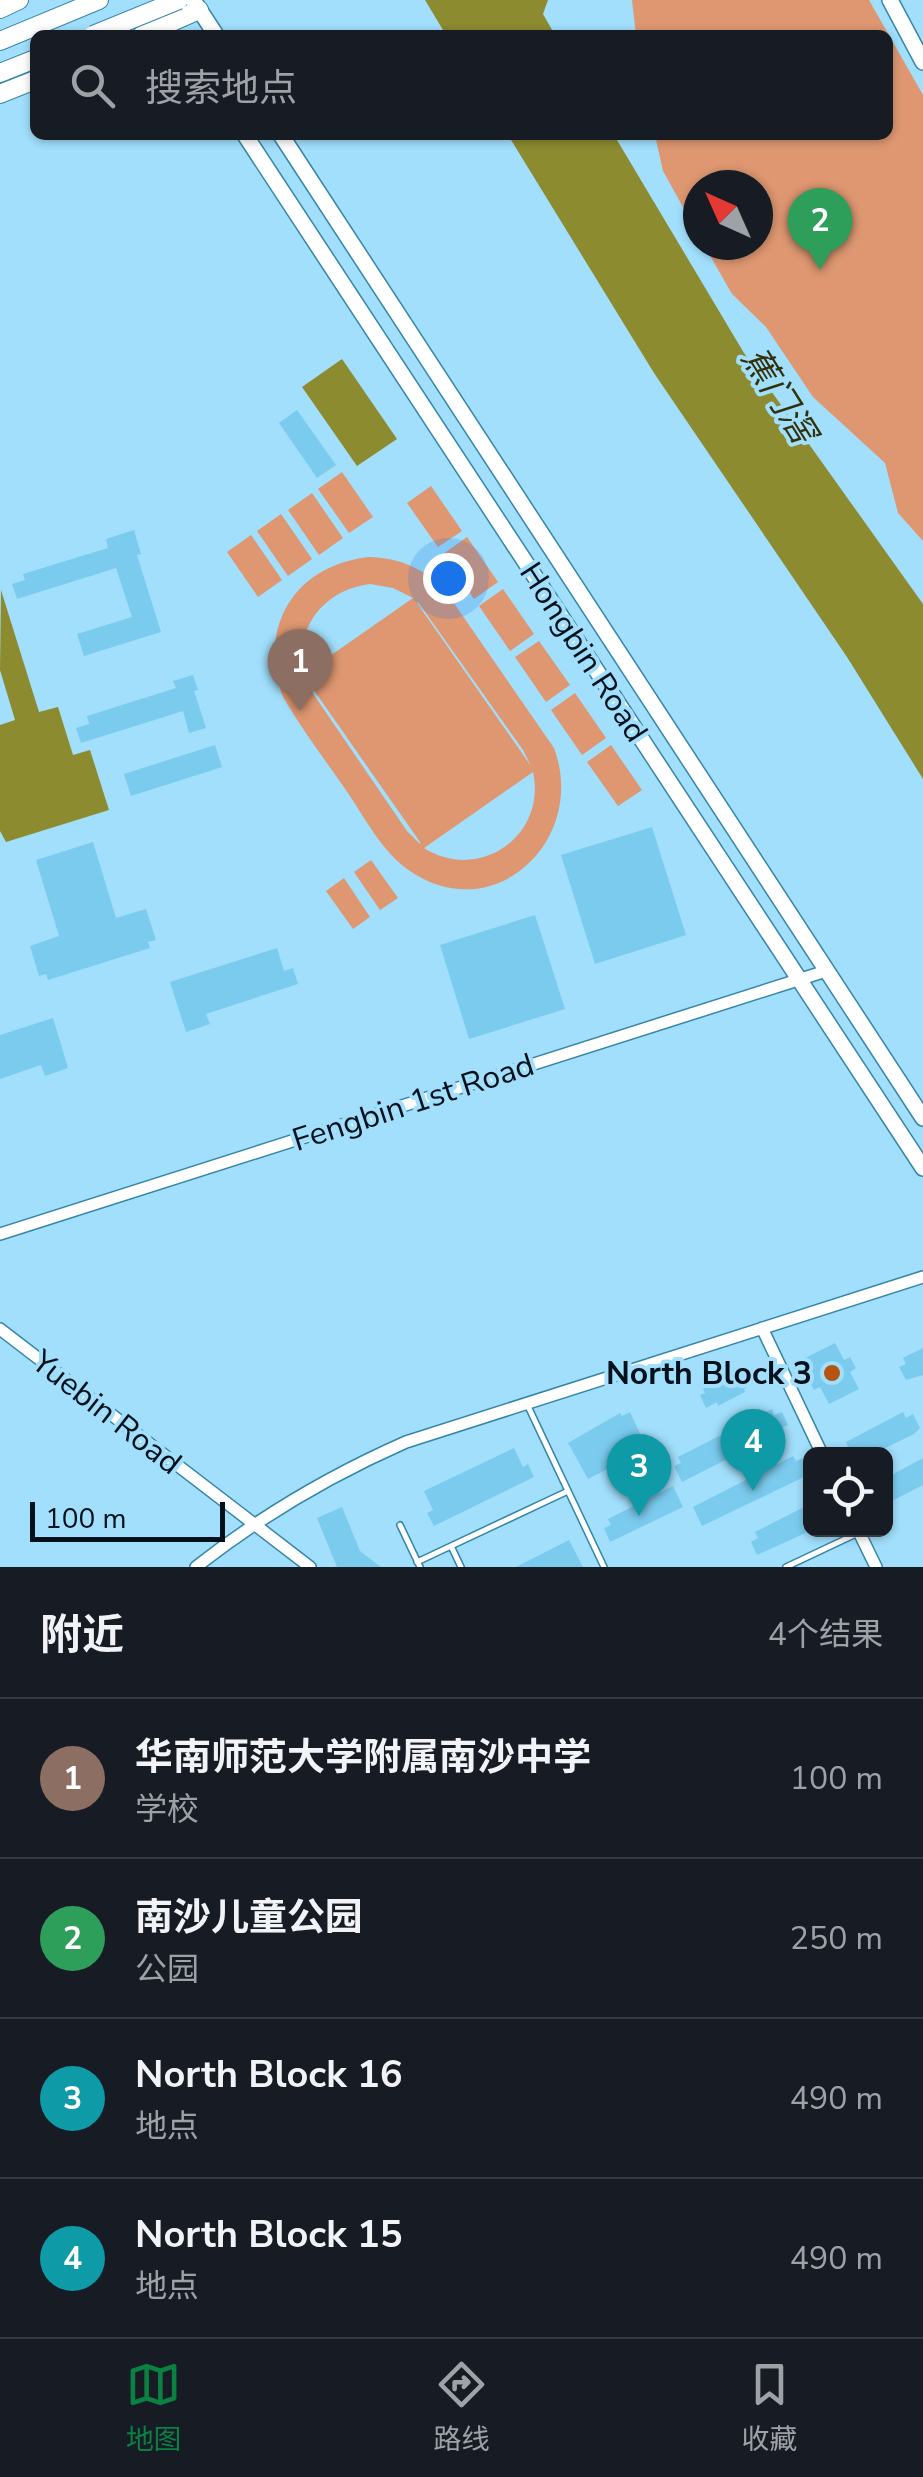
<!DOCTYPE html>
<html lang="zh">
<head>
<meta charset="utf-8">
<style>
	:root { --surface:#171b24; --page:#242831; --text:#f1f3f6; --muted:#9ea1a6; --line:#363941; --accent:#0b8043 }
	body { margin:0; font-family:"Nunito Sans","Noto Sans SC",sans-serif; background:var(--page); color:var(--text) }
	.controls { position:absolute; right:30px; bottom:30px; display:grid; overflow:hidden; border-radius:15px; box-shadow:0 2px 8px #0004 }
	.controls button { width:90px; height:90px; display:grid; place-items:center; padding:0; border:0; border-bottom:2px solid var(--line); background:var(--surface); color:var(--text); font:50px sans-serif }
	.compass { position:absolute; left:683px; top:170px; width:90px; height:90px; border-radius:50%; background:var(--surface); box-shadow:0 2px 8px #0004; rotate:315deg }
	.scale { position:absolute; left:30px; bottom:25px; width:195px; box-sizing:border-box; padding-left:10px; border:5px solid #00111b; border-top:0; font-size:28px; line-height:35px; white-space:nowrap; color:#00111b; -webkit-text-stroke:8px #a1dffc; paint-order:stroke }
	.you { position:absolute; left:448px; top:578px; width:35px; height:35px; margin:-25px; border:8px solid #fff; border-radius:50%; background:#1a73e8; box-shadow:0 0 0 15px #1a73e833 }
	.badge { display:grid; place-items:center; width:65px; height:65px; border-radius:50%; background:var(--accent); color:#fff; font-size:32px; font-weight:700 }
	.pin { position:absolute; translate:-50% -82px; filter:drop-shadow(0 2px 5px #0008) }
	.pin::after { content:''; position:absolute; top:52px; width:35px; height:30px; background:inherit; clip-path:polygon(0 0,100% 0,50% 100%) }
	.list { margin:0; padding:0; list-style:none }
	h2 { display:flex; justify-content:space-between; align-items:center; height:130px; margin:0; padding:0 40px; font-size:42px }
	h2 small { font-size:32px; font-weight:400; color:var(--muted) }
	.list li { display:grid; grid-template-columns:65px 1fr auto; gap:30px; align-items:center; box-sizing:border-box; height:160px; padding:0 40px; border-top:2px solid var(--line) }
	.list b { display:block; font-size:38px; white-space:nowrap }
	.list p { margin:0; font-size:32px; white-space:nowrap; color:var(--muted) }
	.list em { font-size:32px; font-style:normal; color:var(--muted) }
	.icon { flex:none; width:55px; height:55px; fill:none; stroke:currentColor; stroke-width:2; stroke-linecap:round; stroke-linejoin:round }
	.map { position:relative; flex:none; width:923px; height:1567px; overflow:hidden }
	.search { position:absolute; background:var(--surface); box-shadow:0 2px 8px #0004; left:30px; right:30px; top:30px; height:110px; display:flex; align-items:center; gap:25px; box-sizing:border-box; padding:0 35px; border-radius:15px; color:var(--muted); font-size:38px }
	.sheet { height:770px; background:var(--surface) }
	nav { display:flex; justify-content:space-around; align-items:center; box-sizing:border-box; height:140px; border-top:2px solid var(--line); background:var(--surface); font-size:28px; color:var(--muted) }
	nav a { display:grid; justify-items:center; gap:5px }
	nav .on { color:var(--accent) }
	.map>svg:first-child { display:block }
	.green { fill:#de9771; fill-rule:evenodd }
	.water { fill:#8c8b30 }
	.building { fill:#7bcbef }
	.lines { fill:none; stroke-linecap:round; stroke-linejoin:round }
	.lane-casing { stroke:#3486a7; stroke-width:8 }
	.street-casing { stroke:#3486a7; stroke-width:14 }
	.secondary-casing { stroke:#3486a7; stroke-width:18 }
	.primary-casing { stroke:#3486a7; stroke-width:20 }
	.lane { stroke:#fff; stroke-width:5 }
	.street { stroke:#fff; stroke-width:11 }
	.secondary { stroke:#fff; stroke-width:15 }
	.primary { stroke:#fff; stroke-width:18 }
	.primary-bridge-casing { stroke:#3486a7; stroke-width:20; stroke-linecap:butt }
	.primary-bridge { stroke:#fff; stroke-width:18 }
	.poi-dot { fill:#b4540f; stroke:#a1dffc; stroke-width:4 }
	.labels { text-anchor:middle; stroke-width:8; stroke-linejoin:round; paint-order:stroke }
	.street-label { font-size:32px; fill:#00111b; stroke:#a1dffc }
	.poi-label { font-size:32px; font-weight:bold; fill:#00111b; stroke:#a1dffc; text-anchor:end }
	.water-label { font-size:35px; font-style:italic; fill:#32310a; stroke:#a1dffc }
</style>
</head>
<body>
<div class="map">
<svg width="923" height="1567" viewBox="0 0 923 1567">
	<rect width="100%" height="100%" fill="#a1dffc"/>
	<!-- green -->
	<path class="green" d="M632,0H869L923,95V541L898,513L885,463L813,397L766,327L732,294L704,245H758V185H698V234L663,171L655,135H888V35H636Z
		M342,472L373,517L349,533L318,489Z
		M431,486L462,531L438,547L407,503Z
		M312,493L343,538L319,555L288,510Z
		M281,514L312,559L288,576L257,531Z
		M251,535L282,580L258,597L227,552Z
		M467,537L498,582L474,599L443,554Z
		M369,557C398,558 420,567 442,586L554,748C588,839 495,929 410,871C383,853 366,820 348,793C326,761 302,730 283,697C257,627 295,565 369,557ZM370,584L393,588L413,598L304,674C294,627 324,590 370,584ZM418,602L523,750L531,766L417,603ZM306,679L420,842V844L407,831L314,695ZM533,772C547,836 479,883 424,848Z
		M503,589L534,634L510,651L479,606Z
		M539,641L570,685L546,702L515,657Z
		M575,693L606,738L582,755L551,710Z
		M611,745L642,790L618,806L587,762Z
		M371,860L398,898L380,910L354,872Z
		M344,878L370,917L353,929L326,891Z"/>
	<!-- water -->
	<path class="water" d="M425,0H548L543,14L555,35H446Z
		M508,135H614L744,353L923,604V779L847,657L654,373Z
		M342,359L397,439L357,466L302,387Z
		M1,590L39,712L58,707L73,755L90,750L109,810L6,842L0,831V725L15,720L0,670Z"/>
	<!-- building -->
	<path class="building" d="M297,410L336,465L317,478L279,423Z
		M134,530L141,554L137,555L161,632L84,656L77,634L132,617L116,568L17,599L12,584L25,580L23,574L108,548L106,539Z
		M193,675L198,690L194,691L206,728L189,733L183,711L81,743L76,728L89,724L87,716L176,688L173,681Z
		M215,745L222,767L131,796L124,774Z
		M652,827L686,935L595,964L561,855Z
		M93,842L116,918L146,909L156,940L148,942L150,948L48,980L46,974L39,976L30,946L59,936L36,860Z
		M535,915L565,1009L469,1039L440,945Z
		M277,948L284,971L293,968L298,984L206,1014L210,1024L186,1032L170,982Z
		M53,1018L68,1068L45,1076L41,1065L0,1079V1035Z
		M835,1343L844,1360L850,1357L856,1368L850,1372L859,1389L829,1404L820,1387L814,1390L808,1378L814,1375L805,1358Z
		M923,1348V1375L906,1380L899,1367L906,1364L903,1358Z
		M734,1370L746,1372L752,1384L744,1389L745,1392L718,1406L717,1402L706,1408L700,1395L705,1393L703,1389L713,1379Z
		M772,1409L774,1415L782,1412L788,1425L781,1428L782,1431L682,1482L674,1466L681,1463L678,1457Z
		M630,1412L647,1449L588,1479L568,1443L620,1413L622,1416Z
		M903,1412L906,1418L913,1414L920,1428L914,1434L873,1454H835L848,1447L846,1442Z
		M514,1448L523,1467L528,1464L534,1477L434,1526L427,1513L433,1510L424,1491Z
		M793,1456L796,1461L803,1458L810,1471L803,1475L804,1477L702,1526L693,1507Z
		M923,1458V1485L886,1504V1478Z
		M673,1486L683,1507L610,1542L604,1528L611,1525L608,1519Z
		M810,1504V1531L757,1555L751,1542L758,1538L755,1532Z
		M342,1507L360,1551L381,1567H337L317,1518Z
		M569,1540L583,1567H516Z"/>
	<g class="lines">
		<!-- lane casing -->
		<g class="lane-casing">
			<path id="lane" d="M526,1402L604,1567
				M400,1525L420,1567
				M451,1546L461,1567
				M417,1562L568,1491
				M786,1567L856,1534"/>
		</g>
		<!-- street casing -->
		<g class="street-casing">
			<path id="street" d="M0,1234L826,971
				M762,1328L822,1454
				M0,1329L310,1567
				M858,1530L876,1567
				M196,1567C261,1516 331,1475 406,1442L923,1277"/>
		</g>
		<!-- secondary casing -->
		<g class="secondary-casing">
			<path id="secondary" d="M193,0L216,35
				M890,0L923,62
				M245,135L923,1168
				M281,135L923,1118"/>
		</g>
		<!-- primary casing -->
		<g class="primary-casing">
			<path id="primary" d="M0,9L19,0
				M142,35L199,10
				M0,41L99,0
				M0,73L35,59
				M0,94L35,80"/>
		</g>
		<!-- lane -->
		<use href="#lane" class="lane"/>
		<!-- street -->
		<use href="#street" class="street"/>
		<!-- secondary -->
		<use href="#secondary" class="secondary"/>
		<!-- primary -->
		<use href="#primary" class="primary"/>
		<!-- primary-bridge casing -->
		<g class="primary-bridge-casing">
			<path id="primary-bridge" d="M93,35L179,0"/>
		</g>
		<!-- primary-bridge -->
		<use href="#primary-bridge" class="primary-bridge"/>
	</g>
	<!-- markers -->
	<circle class="poi-dot" cx="832" cy="1373" r="10"/>
	<g class="labels">
		<!-- street labels -->
		<g class="street-label">
			<text transform="translate(584 652) rotate(57)" y="11">Hongbin Road</text>
			<text transform="translate(413 1102) rotate(-18)" y="11">Fengbin 1st Road</text>
			<text transform="translate(107 1412) rotate(38)" y="11">Yuebin Road</text>
		</g>
		<!-- poi labels -->
		<g class="poi-label">
			<text x="812" y="1384">North Block 3</text>
		</g>
		<!-- water labels -->
		<g class="water-label">
			<text transform="translate(779 395) rotate(58)" y="12">蕉门滘</text>
		</g>
	</g>
</svg>
<div class="controls">
<button><svg class="icon" aria-label="locate" viewBox="0 0 24 24"><circle cx="12" cy="12" r="6"/><path d="M12 2v4M12 18v4M2 12h4M18 12h4"/></svg></button>
</div>
<svg class="compass" viewBox="-18 -18 36 36"><path d="M0-13l5 13h-10z" fill="#e53935"/><path d="M0 13l5-13h-10z" fill="#9ea1a6"/></svg>
<div class="scale">100 m</div>
<div class="you"></div>
<div class="pin badge" style="left:300px;top:711px;background:#8d6e63">1</div>
<div class="pin badge" style="left:820px;top:270px;background:#2e9e5b">2</div>
<div class="pin badge" style="left:639px;top:1516px;background:#0f9aa8">3</div>
<div class="pin badge" style="left:753px;top:1491px;background:#0f9aa8">4</div>
<div class="search"><svg class="icon" aria-label="search" viewBox="0 0 24 24"><circle cx="10" cy="10" r="6"/><path d="M15 15l6 6"/></svg>搜索地点</div>
</div>
<section class="sheet">
<h2>附近<small>4个结果</small></h2>
<ul class="list">
<li><span class="badge" style="background:#8d6e63">1</span><div><b>华南师范大学附属南沙中学</b><p>学校</p></div><em>100 m</em></li>
<li><span class="badge" style="background:#2e9e5b">2</span><div><b>南沙儿童公园</b><p>公园</p></div><em>250 m</em></li>
<li><span class="badge" style="background:#0f9aa8">3</span><div><b>North Block 16</b><p>地点</p></div><em>490 m</em></li>
<li><span class="badge" style="background:#0f9aa8">4</span><div><b>North Block 15</b><p>地点</p></div><em>490 m</em></li>
</ul>
</section>
<nav>
<a class="on"><svg class="icon" aria-label="map" viewBox="0 0 24 24"><path d="M3 6l6-2 6 2 6-2v14l-6 2-6-2-6 2zM9 4v14M15 6v14"/></svg>地图</a>
<a><svg class="icon" aria-label="directions" viewBox="0 0 24 24"><path d="M12 3l9 9-9 9-9-9zM9 14v-3h6M13 9l2 2-2 2"/></svg>路线</a>
<a><svg class="icon" aria-label="saved" viewBox="0 0 24 24"><path d="M7 4h10v16l-5-4-5 4z"/></svg>收藏</a>
</nav>
</body>
</html>
